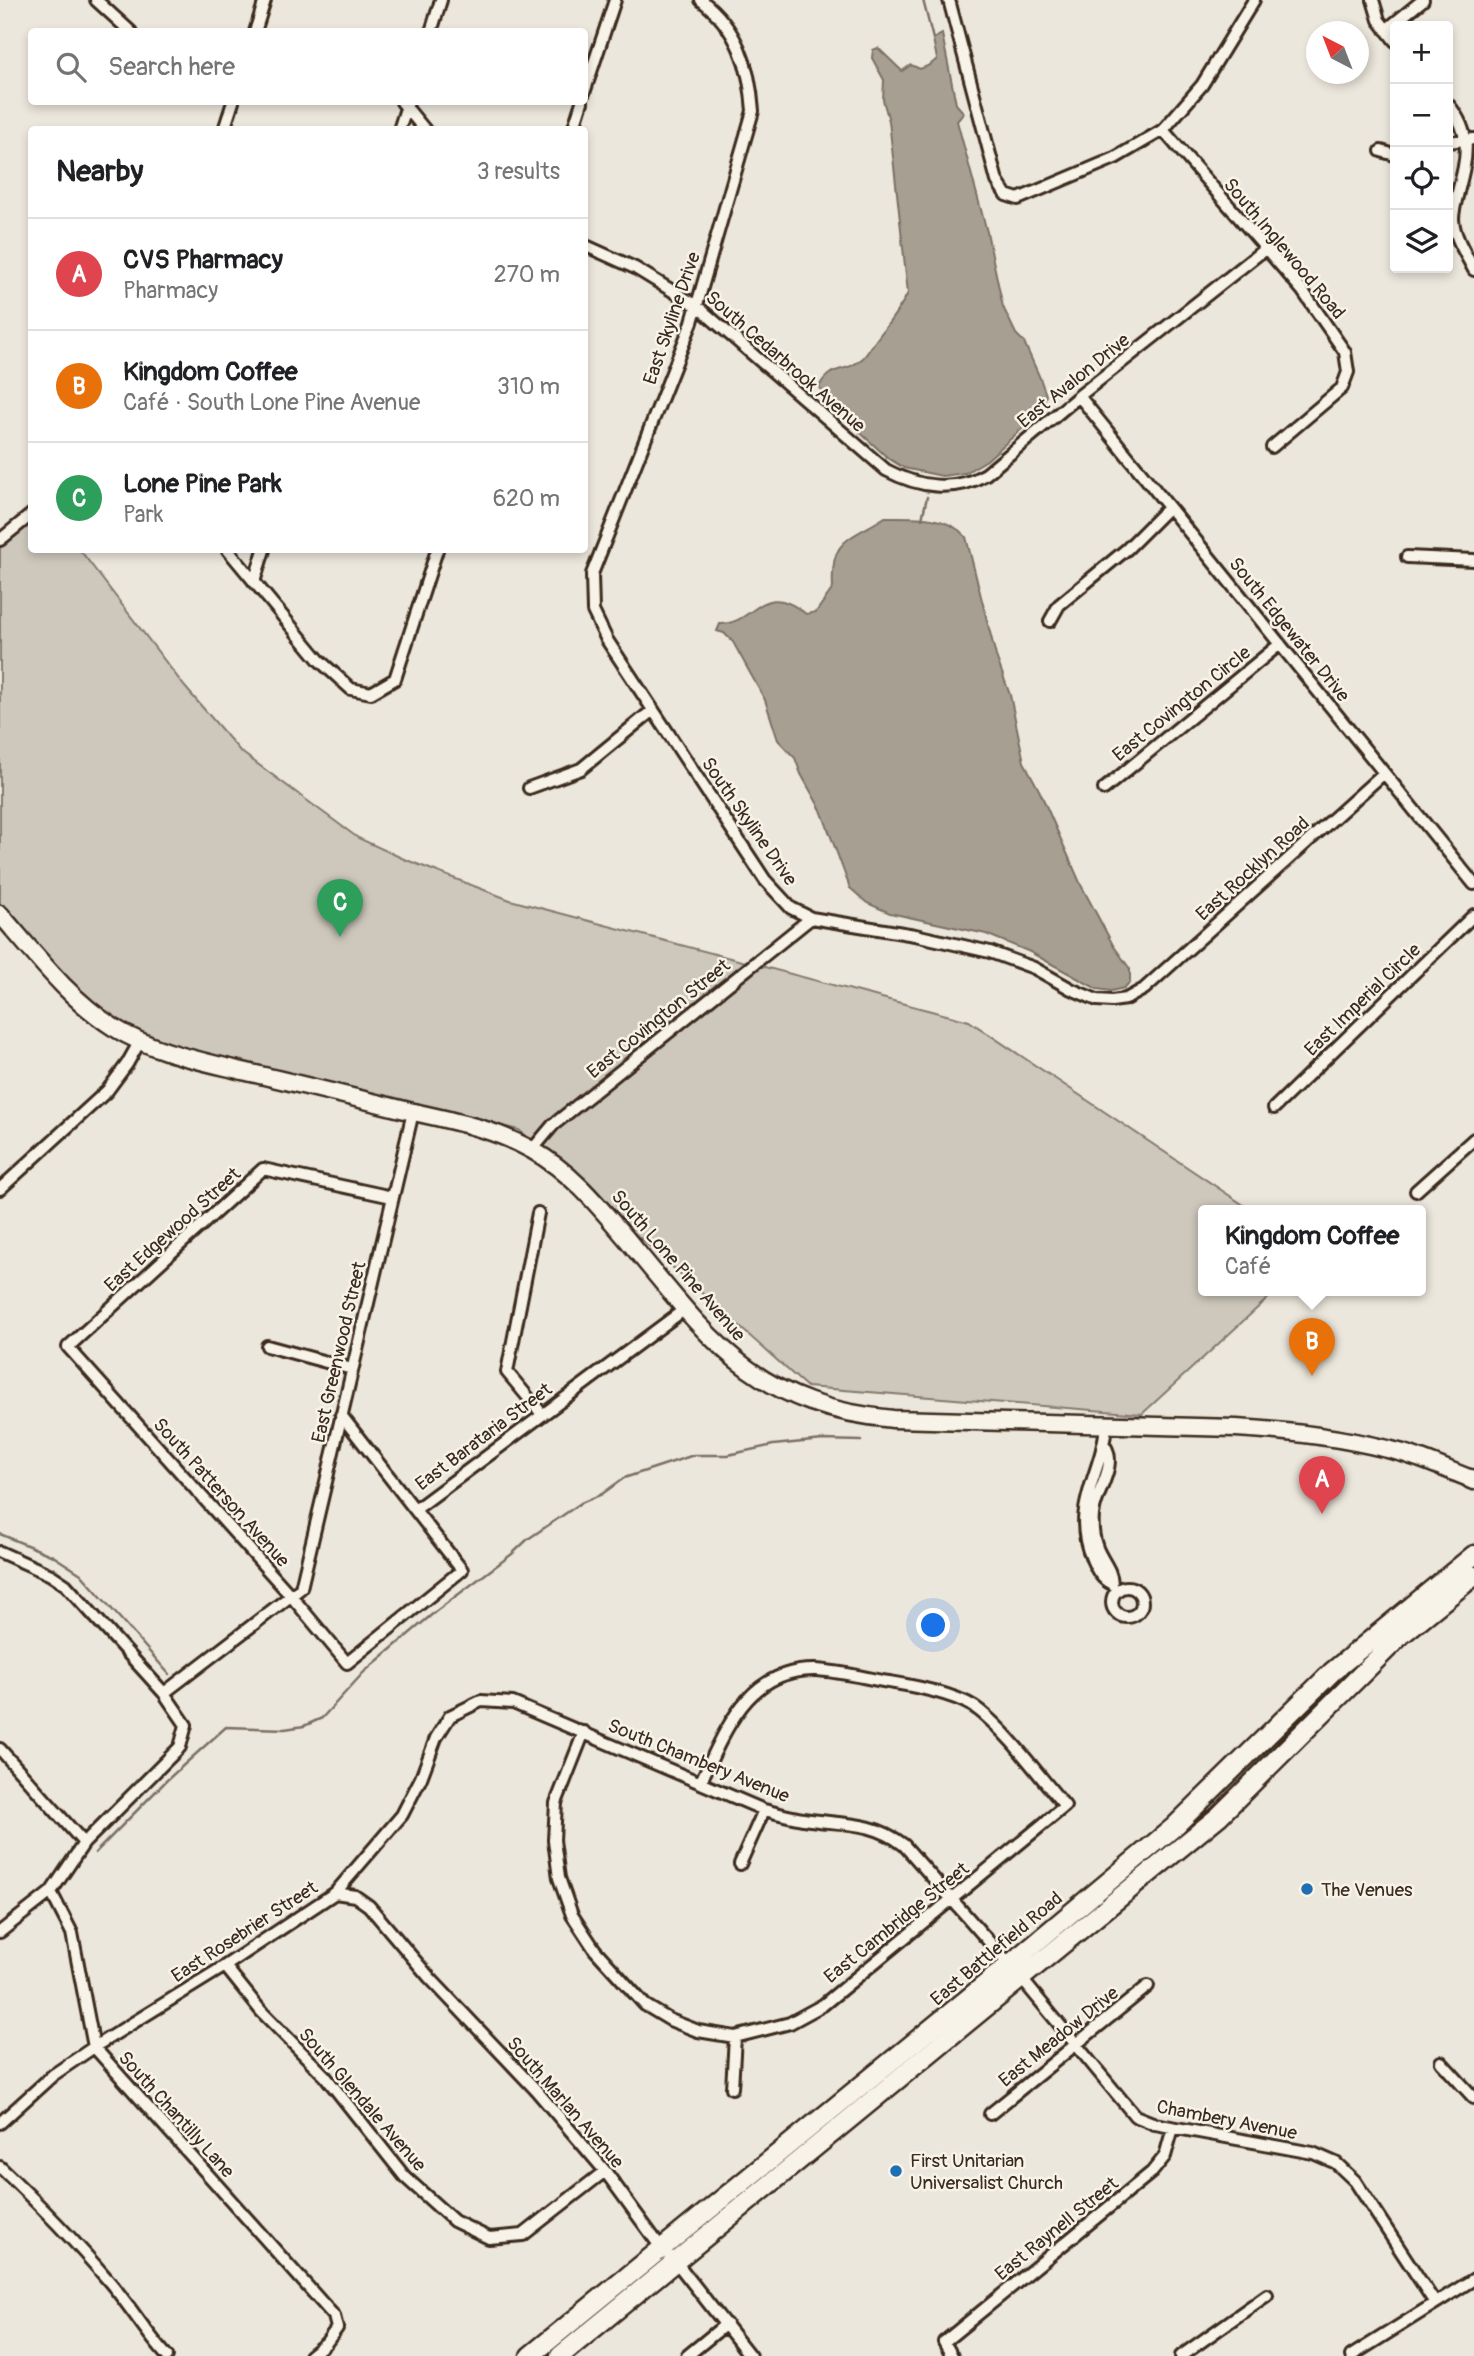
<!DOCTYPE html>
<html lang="en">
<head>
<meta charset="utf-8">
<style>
	:root { --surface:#fff; --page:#f2f2f2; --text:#202124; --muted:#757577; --line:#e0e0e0; --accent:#db2777 }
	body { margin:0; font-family:Pangolin,sans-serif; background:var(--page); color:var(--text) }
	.controls { position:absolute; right:21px; top:21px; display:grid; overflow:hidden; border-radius:7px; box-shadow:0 4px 10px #0003 }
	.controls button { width:63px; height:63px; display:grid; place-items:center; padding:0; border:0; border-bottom:2px solid var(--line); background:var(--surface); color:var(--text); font:35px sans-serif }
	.compass { position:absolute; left:1306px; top:21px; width:63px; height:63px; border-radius:50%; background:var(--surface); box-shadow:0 4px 10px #0003; rotate:318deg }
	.you { position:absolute; left:934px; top:1626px; width:24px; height:24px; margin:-18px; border:5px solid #fff; border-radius:50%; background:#1a73e8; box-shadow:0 0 0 10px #1a73e833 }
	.badge { display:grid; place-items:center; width:46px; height:46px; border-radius:50%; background:var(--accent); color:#fff; font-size:23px; font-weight:700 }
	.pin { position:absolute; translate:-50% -58px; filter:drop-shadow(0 2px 4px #0008) }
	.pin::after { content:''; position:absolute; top:37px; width:24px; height:21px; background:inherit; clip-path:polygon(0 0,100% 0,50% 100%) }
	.popup { position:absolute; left:1198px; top:1205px; width:228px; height:91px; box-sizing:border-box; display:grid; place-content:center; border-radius:7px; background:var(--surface); filter:drop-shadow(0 2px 5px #0005); font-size:23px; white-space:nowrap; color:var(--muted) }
	.popup b { font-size:26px; color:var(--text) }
	.popup::after { content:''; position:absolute; left:50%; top:100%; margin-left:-14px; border:14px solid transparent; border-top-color:var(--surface) }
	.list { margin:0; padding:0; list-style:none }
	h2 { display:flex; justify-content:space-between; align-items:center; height:91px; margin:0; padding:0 28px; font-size:30px }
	h2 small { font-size:23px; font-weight:400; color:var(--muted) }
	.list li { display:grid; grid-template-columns:46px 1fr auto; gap:21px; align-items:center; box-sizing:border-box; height:112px; padding:0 28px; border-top:2px solid var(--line) }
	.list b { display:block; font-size:26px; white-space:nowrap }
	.list p { margin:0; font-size:23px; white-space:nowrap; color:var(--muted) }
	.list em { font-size:23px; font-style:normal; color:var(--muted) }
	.icon { flex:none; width:38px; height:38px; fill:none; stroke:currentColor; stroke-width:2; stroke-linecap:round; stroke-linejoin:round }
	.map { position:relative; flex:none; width:1474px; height:2356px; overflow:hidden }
	.search { position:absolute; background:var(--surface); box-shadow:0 4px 10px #0003; left:28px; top:28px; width:560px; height:77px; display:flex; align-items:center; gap:18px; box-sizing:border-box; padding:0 24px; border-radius:7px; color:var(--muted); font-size:26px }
	.panel { position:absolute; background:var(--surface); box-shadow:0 4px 10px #0003; left:28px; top:126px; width:560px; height:427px; border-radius:7px }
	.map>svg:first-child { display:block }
	.green { fill:#cec8bc; stroke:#84796d; stroke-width:2 }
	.water { fill:#a89f93; stroke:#7c7064; stroke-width:2 }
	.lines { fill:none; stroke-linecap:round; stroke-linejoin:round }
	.stream { stroke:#7c7064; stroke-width:2.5 }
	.street-casing { stroke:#3b2a1e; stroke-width:16 }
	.secondary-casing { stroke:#3b2a1e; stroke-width:21 }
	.primary-casing { stroke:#3b2a1e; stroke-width:23 }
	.street { stroke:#f7f3e8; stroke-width:10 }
	.secondary { stroke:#f7f3e8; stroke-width:16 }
	.primary { stroke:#f7f3e8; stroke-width:18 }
	.poi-dot { fill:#1f6fb2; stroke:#f7f3e8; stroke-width:2.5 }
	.labels { text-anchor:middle; stroke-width:5; stroke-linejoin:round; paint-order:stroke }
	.street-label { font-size:19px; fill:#3b2a1e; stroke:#f7f3e8 }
	.poi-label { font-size:19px; fill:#3b2a1e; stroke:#f7f3e8; text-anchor:start }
</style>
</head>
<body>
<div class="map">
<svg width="1474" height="2356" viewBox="0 0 1474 2356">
	<rect width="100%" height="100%" fill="#ece7dc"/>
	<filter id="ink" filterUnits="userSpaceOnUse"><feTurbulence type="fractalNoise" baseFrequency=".0143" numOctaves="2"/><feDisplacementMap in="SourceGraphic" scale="14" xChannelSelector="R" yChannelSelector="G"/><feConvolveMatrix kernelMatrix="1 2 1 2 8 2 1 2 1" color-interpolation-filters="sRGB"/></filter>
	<g filter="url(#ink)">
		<!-- green -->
		<path class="green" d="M31,521L32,550H80L185,687L240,751L358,838L404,859L510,900L969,1021L1251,1210H1204V1290H1277L1142,1414L807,1387L519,1130L195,1055C157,1041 117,1027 86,1000C54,973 27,935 0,904V548Z"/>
		<!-- water -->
		<path class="water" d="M942,34L956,104L964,113L957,121L987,232L1003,307L1016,334L1024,342L1040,378L1046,395L1043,406L1034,418L987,460L965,473L942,476L904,468L888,458L831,406L819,387C831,363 845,375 863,358C868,353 872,345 876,340C888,324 899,311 908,293L889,121L883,100L884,80L872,58L873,50L878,48L902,71L911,65L920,69L930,65L937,59L933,39Z
			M885,517C912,517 947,514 966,537L996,656L1010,695L1024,762L1040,792L1081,885L1113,945L1130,969V982L1124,988L1111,991L1097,989L1030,952L986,934L890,913L867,903L850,888L821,810L801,774L795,758L778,740L765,700L733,642L724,633L717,631L720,624C756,624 761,578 806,614L816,612L833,588C830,538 848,541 885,517Z"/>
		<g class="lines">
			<!-- stream -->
			<path class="stream" d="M923,0L933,39
				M922,519L927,497
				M0,1534L53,1556L81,1574L169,1674
				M95,1853L167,1780L226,1727L285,1729L304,1726L322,1718L364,1672L435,1612L512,1554L528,1539L581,1503L602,1494L624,1478L694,1455H728L773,1445L823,1440L861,1441"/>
			<!-- street casing -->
			<g class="street-casing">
				<path id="street" d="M96,0L131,32
					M701,0C737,28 750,66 753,111L692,322L592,574L593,611L607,640L765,880L791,908L811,918L915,935L990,952L1034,968L1071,989L1097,1000L1112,1001L1126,999L1144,989L1384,773
					M949,0L997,181L1006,195L1018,199L1115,158L1163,130L1202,85L1254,0
					M1373,0L1379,20L1395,41
					M1386,30L1423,0
					M255,32L265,0
					M431,32L441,0
					M584,93L615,0
					M402,102L425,130
					M1448,104C1473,134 1467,157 1458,192C1456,201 1453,210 1453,219C1454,237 1466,254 1474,270
					M224,130L233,102
					M399,130L408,102
					M573,130L582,102
					M1163,130L1302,290L1345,352L1348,372L1342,388L1272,447
					M1448,142L1474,139
					M1381,151L1395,155
					M584,245L635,268L697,306L886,470C918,487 954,493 986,474L1079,396L1265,249
					M1079,396L1474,884
					M0,540L32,514
					M228,550L319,660L351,689L371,693L395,679L437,550
					M1407,557L1474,560
					M254,582L264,550
					M1050,621L1059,605L1127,549L1169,507
					M529,788L581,769L653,710
					M1104,789L1280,644
					M1274,1108L1474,915
					M532,1150L553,1125L811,918
					M0,1189L107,1091L127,1064L140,1041
					M1416,1191L1474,1139
					M538,1213L507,1372L542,1414
					M267,1346L352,1369
					M341,1415L462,1570L347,1663L292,1597L68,1347L263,1169L392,1197
					M1105,1446C1118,1467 1095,1492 1093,1515C1092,1526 1093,1537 1097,1548C1102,1561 1112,1570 1112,1584C1101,1579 1097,1570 1092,1559C1069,1506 1103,1475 1106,1424
					M416,1509L685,1309
					M0,1552L51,1575L66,1585L164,1693
					M1112 1602a15 15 0 1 1 30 0a15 15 0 1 1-30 0Z
					M584,1732L556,1803L554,1840L559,1878L572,1915L595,1950L645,2005L670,2020L698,2031L735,2037L790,2023L823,2005L1065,1806C1038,1775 1012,1737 980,1711C961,1695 914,1686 889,1682C865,1678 839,1671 815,1670C747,1669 726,1730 701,1781
					M0,1749L84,1843
					M740,1864L764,1810
					M51,1892L72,1933L94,2047L334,2316L337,2328L326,2343L310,2356
					M335,1893L355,1896L369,1906L429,1977L535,2089L605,2171L662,2249L676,2262L750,2356
					M0,1932L51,1892L84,1843L180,1747L186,1725L164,1693L301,1588L413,1112
					M225,1966L261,2011L325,2076L405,2177L454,2221L489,2238L523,2235L605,2171
					M1441,2062L1474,2098
					M732,2088L735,2037
					M990,2114L1148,1986
					M0,2123L53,2075L94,2047L225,1966L335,1893L402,1815L421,1778L436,1738L450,1716L481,1701L513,1703L764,1810C777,1813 790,1817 803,1819C841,1825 872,1820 904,1845L1021,1978L1135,2116L1155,2124L1313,2153L1336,2163L1355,2181L1435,2303
					M0,2167C38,2203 74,2240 108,2280C129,2304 145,2332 167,2356
					M687,2356L726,2324
					M952,2356L944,2342L1152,2172L1165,2156L1173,2128
					M1181,2356L1267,2295
					M1351,2356L1474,2279"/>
			</g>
			<!-- secondary casing -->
			<g class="secondary-casing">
				<path id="secondary" d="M0,914C35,954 68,998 113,1027C150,1050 192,1059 234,1069C291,1082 348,1096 405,1110C449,1120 493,1128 532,1150C571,1172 597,1204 625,1237C709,1338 752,1406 893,1419L1236,1428C1292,1431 1348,1438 1403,1453C1427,1460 1450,1471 1474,1480"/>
			</g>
			<!-- primary casing -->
			<g class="primary-casing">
				<path id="primary" d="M1471,1479L1474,1480
					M530,2356L1009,1965L1174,1827L1332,1672L1474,1555
					M560,2356L1219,1816L1401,1635L1474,1576"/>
			</g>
			<!-- street -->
			<use href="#street" class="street"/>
			<!-- secondary -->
			<use href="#secondary" class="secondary"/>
			<!-- primary -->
			<use href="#primary" class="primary"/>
		</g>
	</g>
	<!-- markers -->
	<g class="poi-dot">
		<circle cx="1307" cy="1889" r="7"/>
		<circle cx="896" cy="2171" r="7"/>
	</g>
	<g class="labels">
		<!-- street labels -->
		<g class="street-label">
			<text transform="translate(1285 248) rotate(50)" y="7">South Inglewood Road</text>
			<text transform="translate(671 318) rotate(-71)" y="7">East Skyline Drive</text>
			<text transform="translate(786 361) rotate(41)" y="7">South Cedarbrook Avenue</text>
			<text transform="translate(1073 380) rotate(-39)" y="7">East Avalon Drive</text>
			<text transform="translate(1290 629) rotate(51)" y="7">South Edgewater Drive</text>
			<text transform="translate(1181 703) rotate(-39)" y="7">East Covington Circle</text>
			<text transform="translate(750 821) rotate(55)" y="7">South Skyline Drive</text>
			<text transform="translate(1252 868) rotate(-42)" y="7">East Rocklyn Road</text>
			<text transform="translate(1362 999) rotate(-44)" y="7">East Imperial Circle</text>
			<text transform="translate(658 1018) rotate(-39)" y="7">East Covington Street</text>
			<text transform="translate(172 1229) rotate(-42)" y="7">East Edgewood Street</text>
			<text transform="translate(679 1265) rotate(49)" y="7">South Lone Pine Avenue</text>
			<text transform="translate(338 1352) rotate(-77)" y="7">East Greenwood Street</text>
			<text transform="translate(483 1436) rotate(-37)" y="7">East Barataria Street</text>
			<text transform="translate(222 1492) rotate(48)" y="7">South Patterson Avenue</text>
			<text transform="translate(699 1760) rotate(22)" y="7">South Chambery Avenue</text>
			<text transform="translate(896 1922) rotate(-39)" y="7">East Cambridge Street</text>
			<text transform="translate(244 1931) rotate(-33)" y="7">East Rosebrier Street</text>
			<text transform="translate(996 1948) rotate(-40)" y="7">East Battlefield Road</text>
			<text transform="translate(1058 2036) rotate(-39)" y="7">East Meadow Drive</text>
			<text transform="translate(363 2099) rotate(49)" y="7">South Glendale Avenue</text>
			<text transform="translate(566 2102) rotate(49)" y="7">South Marlan Avenue</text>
			<text transform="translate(177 2114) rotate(48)" y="7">South Chantilly Lane</text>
			<text transform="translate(1227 2119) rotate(11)" y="7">Chambery Avenue</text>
			<text transform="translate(1056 2228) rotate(-39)" y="7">East Raynell Street</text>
		</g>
		<!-- poi labels -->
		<g class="poi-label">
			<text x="1321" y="1896">The Venues</text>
			<text x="910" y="2167">First Unitarian<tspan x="910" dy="22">Universalist Church</tspan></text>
		</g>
	</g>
</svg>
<div class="controls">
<button>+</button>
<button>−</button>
<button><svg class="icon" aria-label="locate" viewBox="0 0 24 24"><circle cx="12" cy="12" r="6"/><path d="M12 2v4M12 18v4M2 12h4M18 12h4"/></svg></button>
<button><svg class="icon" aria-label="layers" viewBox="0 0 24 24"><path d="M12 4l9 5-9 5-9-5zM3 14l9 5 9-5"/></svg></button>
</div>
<svg class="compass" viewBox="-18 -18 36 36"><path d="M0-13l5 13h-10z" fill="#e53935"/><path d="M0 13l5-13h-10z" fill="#757577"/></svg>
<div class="you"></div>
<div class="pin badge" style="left:1322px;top:1514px;background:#e0444e">A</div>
<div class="pin badge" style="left:1312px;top:1376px;background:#e8710a">B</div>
<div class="popup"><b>Kingdom Coffee</b>Café</div>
<div class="pin badge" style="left:340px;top:937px;background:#2e9e5b">C</div>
<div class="search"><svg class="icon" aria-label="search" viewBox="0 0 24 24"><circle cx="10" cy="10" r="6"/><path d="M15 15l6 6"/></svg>Search here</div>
<section class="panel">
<h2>Nearby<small>3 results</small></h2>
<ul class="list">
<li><span class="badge" style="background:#e0444e">A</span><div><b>CVS Pharmacy</b><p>Pharmacy</p></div><em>270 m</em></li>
<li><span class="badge" style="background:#e8710a">B</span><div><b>Kingdom Coffee</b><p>Café · South Lone Pine Avenue</p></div><em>310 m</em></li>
<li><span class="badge" style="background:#2e9e5b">C</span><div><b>Lone Pine Park</b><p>Park</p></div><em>620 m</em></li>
</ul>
</section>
</div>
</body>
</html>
